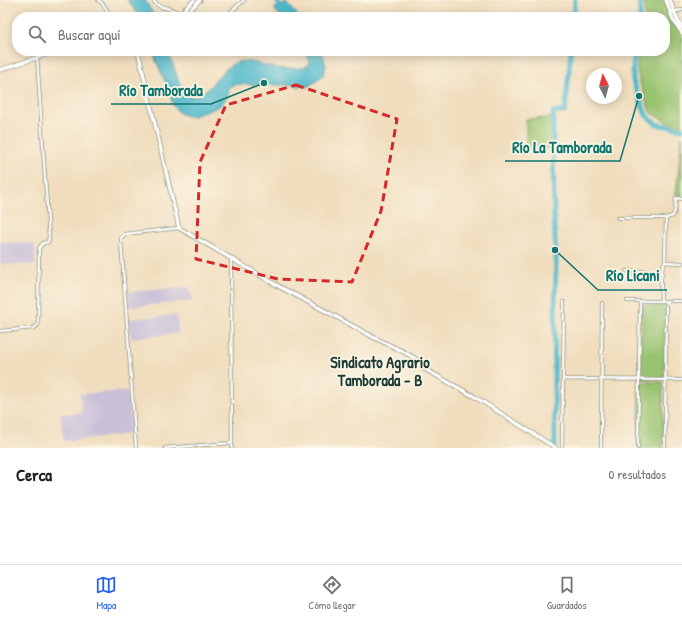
<!DOCTYPE html>
<html lang="es">
<head>
<meta charset="utf-8">
<style>
	:root { --surface:#fff; --page:#f6f6f6; --text:#202124; --muted:#757577; --line:#e0e0e0; --accent:#2563eb }
	body { margin:0; font-family:"Patrick Hand",sans-serif; background:var(--page); color:var(--text) }
	.compass { position:absolute; left:586px; top:68px; width:36px; height:36px; border-radius:50%; background:var(--surface); box-shadow:0 2px 10px #0003; rotate:354deg }
	.list { margin:0; padding:0; list-style:none }
	h2 { display:flex; justify-content:space-between; align-items:center; height:52px; margin:0; padding:0 16px; font-size:17px }
	h2 small { font-size:13px; font-weight:400; color:var(--muted) }
	.icon { flex:none; width:22px; height:22px; fill:none; stroke:currentColor; stroke-width:2; stroke-linecap:round; stroke-linejoin:round }
	.map { position:relative; flex:none; width:682px; height:448px; overflow:hidden }
	.search { position:absolute; background:var(--surface); box-shadow:0 2px 10px #0003; left:12px; right:12px; top:12px; height:44px; display:flex; align-items:center; gap:10px; box-sizing:border-box; padding:0 14px; border-radius:16px; color:var(--muted); font-size:15px }
	.sheet { height:116px; background:var(--surface) }
	nav { display:flex; justify-content:space-around; align-items:center; box-sizing:border-box; height:56px; border-top:1px solid var(--line); background:var(--surface); font-size:11px; color:var(--muted) }
	nav a { display:grid; justify-items:center; gap:2px }
	nav .on { color:var(--accent) }
	.map>svg:first-child { display:block }
	.industrial { fill:#c8bfd8 }
	.green { fill:#98c370; stroke:#5c8052 }
	.water { fill:#4eb8cc; stroke:#367a80 }
	.lines { fill:none; stroke-linecap:round; stroke-linejoin:round }
	.river { stroke:#4eb8cc; stroke-width:5 }
	.minor-casing { stroke:#888d78; stroke-width:4 }
	.tertiary-casing { stroke:#888d78; stroke-width:4.5 }
	.secondary-casing { stroke:#888d78; stroke-width:5 }
	.primary-casing { stroke:#888d78; stroke-width:5 }
	.minor { stroke:#fff; stroke-width:2.5 }
	.tertiary { stroke:#fff; stroke-width:3 }
	.secondary { stroke:#fff; stroke-width:3.5 }
	.primary { stroke:#fff; stroke-width:3.5 }
	.marked { fill:none; stroke:#d62828; stroke-width:3; stroke-dasharray:8 5; stroke-linejoin:round }
	.labels { text-anchor:middle; stroke-width:3.5; stroke-linejoin:round; paint-order:stroke }
	.neighbourhood-label { font-size:16px; font-weight:bold; fill:#1f3d34; stroke:#fcf5e5 }
	.leader { fill:none; stroke:#0f766e; stroke-width:1.5 }
	.callout-dot { fill:#0f766e; stroke:#fcf5e5; stroke-width:1.5 }
	.callout-label { font-size:16px; text-anchor:middle; font-weight:bold; fill:#0f766e; stroke:#fcf5e5; stroke-width:3.5; stroke-linejoin:round; paint-order:stroke }
</style>
</head>
<body>
<div class="map">
<svg width="682" height="448" viewBox="0 0 682 448">
	<rect width="100%" height="100%" fill="#fcf5e5"/>
	<filter id="ink" filterUnits="userSpaceOnUse"><feTurbulence type="fractalNoise" baseFrequency=".025" numOctaves="2"/><feDisplacementMap in="SourceGraphic" scale="8" xChannelSelector="R" yChannelSelector="G"/><feConvolveMatrix kernelMatrix="1 2 1 2 8 2 1 2 1" color-interpolation-filters="sRGB"/></filter>
	<filter id="wash" filterUnits="userSpaceOnUse"><feTurbulence type="fractalNoise" baseFrequency=".012" numOctaves="4" result="noise"/><feDisplacementMap in="SourceGraphic" scale="16" xChannelSelector="R" yChannelSelector="G"/><feGaussianBlur stdDeviation="0.9" result="paint"/><feColorMatrix in="noise" values="0 0 0 0 0 0 0 0 0 0 0 0 0 0 0 0 0 1.4 0 .05"/><feComposite in="paint" operator="in"/></filter>
	<g filter="url(#wash)">
		<rect width="100%" height="100%" fill="#f0ddbd"/>
		<!-- industrial -->
		<path class="industrial" d="M0,242L35,244V265L0,264Z
			M189,287L193,301L128,307L127,292Z
			M176,315L179,333L131,338L129,319Z
			M128,391L132,434L64,441L60,414L82,413L80,394Z"/>
		<!-- green -->
		<path class="green" d="M644,0H664L672,21L682,36V126L667,122L650,112L639,80L637,68L638,51H665V17H645Z
			M554,118V148L526,149V119Z
			M682,136V196L676,195Z
			M642,305L665,306L664,379H640Z
			M639,382H663V448H639Z"/>
		<!-- water -->
		<path class="water" d="M127,0H145L155,17H140Z
			M287,3L299,17H281L274,9Z
			M152,51H168C174,66 178,82 186,96C208,102 217,68 238,62C249,59 261,65 272,67C279,69 286,69 294,68C299,68 304,69 308,65L309,61L306,51H321L324,58L326,66L325,70L323,75L318,80L307,87L290,85H261L238,84L230,86L228,96L221,105L213,109L193,116H187L179,113L173,105L169,91Z"/>
		<g class="lines">
			<!-- river -->
			<path class="river" d="M278,0C278,8 284,13 290,17
				M640,0V17
				M574,17L575,0
				M635,51L633,65V81L646,115L656,124L682,129
				M555,445L554,386L556,255L554,219L553,112H565L571,51"/>
		</g>
	</g>
	<g filter="url(#ink)">
		<g class="lines">
			<!-- minor casing -->
			<g class="minor-casing">
				<path id="minor" d="M98,0L102,3L112,17
					M670,12L682,10
					M225,17L244,0
					M618,218H666L673,216L675,210L676,198L682,199
					M231,259L232,448
					M665,262L682,263
					M626,271L662,272
					M627,301H682
					M661,301C661,291 659,271 665,262L666,218
					M0,331L34,328L37,326L38,324L39,248L43,243L48,242L49,237L37,57
					M564,379L682,380
					M136,448L121,241V238L125,234L179,228
					M165,448L232,443
					M562,448L564,302
					M601,448L602,303
					M638,448L640,301
					M665,448L666,301"/>
			</g>
			<!-- tertiary casing -->
			<g class="tertiary-casing">
				<path id="tertiary" d="M153,0C159,9 164,6 172,10C175,11 178,13 180,16"/>
			</g>
			<!-- secondary casing -->
			<g class="secondary-casing">
				<path id="secondary" d="M138,51L179,228L280,287L331,314L373,337L404,352L416,359L421,367L475,397L556,448"/>
			</g>
			<!-- primary casing -->
			<g class="primary-casing">
				<path id="primary" d="M666,0L673,20L682,33
					M670,0L677,19L682,27
					M181,15L185,9L194,0
					M180,16L188,12L200,0
					M0,70L57,51"/>
			</g>
			<!-- minor -->
			<use href="#minor" class="minor"/>
			<!-- tertiary -->
			<use href="#tertiary" class="tertiary"/>
			<!-- secondary -->
			<use href="#secondary" class="secondary"/>
			<!-- primary -->
			<use href="#primary" class="primary"/>
		</g>
	</g>
	<!-- marked area -->
	<path class="marked" d="M296,85L397,119L381,211L352,282L278,279L196,259L200,162L226,105Z"/>
	<g class="labels">
		<!-- neighbourhood labels -->
		<g class="neighbourhood-label">
			<text x="380" y="368">Sindicato Agrario<tspan x="380" dy="18">Tamborada - B</tspan></text>
		</g>
	</g>
	<!-- callouts -->
	<path class="leader" d="M264 83L211 104H111M639 96L620 161H505M555 250L598 290H667"/>
	<g class="callout-dot">
		<circle cx="264" cy="83" r="4"/>
		<circle cx="639" cy="96" r="4"/>
		<circle cx="555" cy="250" r="4"/>
	</g>
	<g class="callout-label">
		<text x="161" y="96">Río Tamborada</text>
		<text x="562" y="153">Río La Tamborada</text>
		<text x="633" y="281">Río Licani</text>
	</g>
</svg>
<svg class="compass" viewBox="-18 -18 36 36"><path d="M0-13l5 13h-10z" fill="#e53935"/><path d="M0 13l5-13h-10z" fill="#757577"/></svg>
<div class="search"><svg class="icon" aria-label="search" viewBox="0 0 24 24"><circle cx="10" cy="10" r="6"/><path d="M15 15l6 6"/></svg>Buscar aquí</div>
</div>
<section class="sheet">
<h2>Cerca<small>0 resultados</small></h2>
<ul class="list">
</ul>
</section>
<nav>
<a class="on"><svg class="icon" aria-label="map" viewBox="0 0 24 24"><path d="M3 6l6-2 6 2 6-2v14l-6 2-6-2-6 2zM9 4v14M15 6v14"/></svg>Mapa</a>
<a><svg class="icon" aria-label="directions" viewBox="0 0 24 24"><path d="M12 3l9 9-9 9-9-9zM9 14v-3h6M13 9l2 2-2 2"/></svg>Cómo llegar</a>
<a><svg class="icon" aria-label="saved" viewBox="0 0 24 24"><path d="M7 4h10v16l-5-4-5 4z"/></svg>Guardados</a>
</nav>
</body>
</html>
